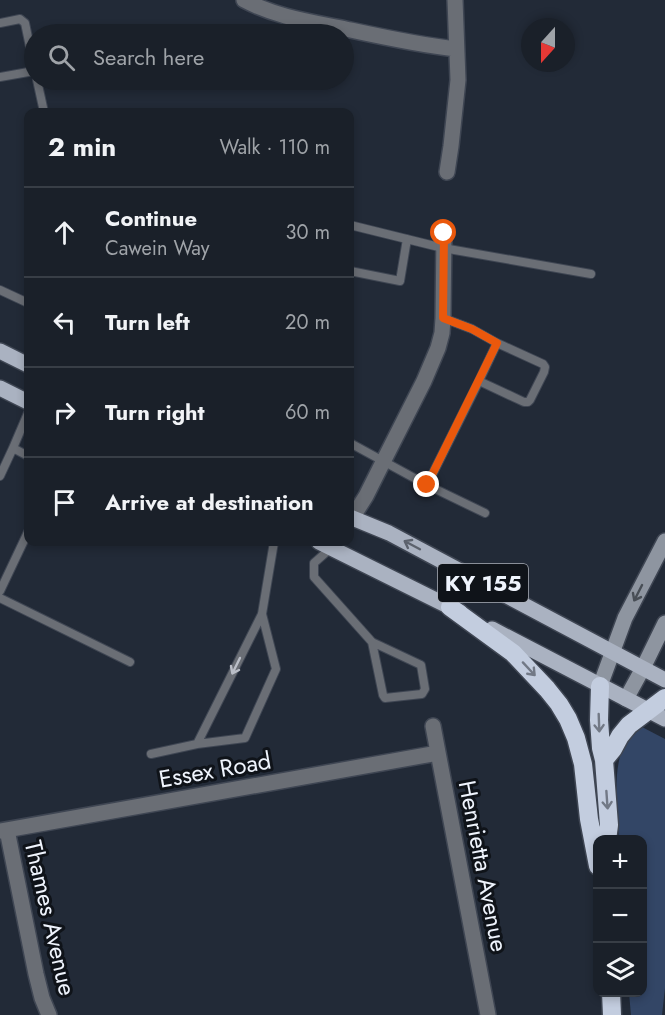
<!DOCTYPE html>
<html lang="en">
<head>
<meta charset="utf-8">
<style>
	:root { --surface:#1a2029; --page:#272d35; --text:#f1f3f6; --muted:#9fa3a8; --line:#383e46 }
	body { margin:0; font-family:Jost,sans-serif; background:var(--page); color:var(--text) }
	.controls { position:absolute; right:18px; bottom:18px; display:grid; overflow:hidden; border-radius:12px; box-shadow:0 3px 9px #0003 }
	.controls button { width:54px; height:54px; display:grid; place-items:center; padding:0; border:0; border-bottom:2px solid var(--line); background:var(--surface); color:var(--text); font:30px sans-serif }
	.compass { position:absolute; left:521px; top:18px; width:54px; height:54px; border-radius:50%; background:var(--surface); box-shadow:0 3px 9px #0003; rotate:201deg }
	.stop { position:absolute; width:18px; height:18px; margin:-14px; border:4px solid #ea580c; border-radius:50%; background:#fff }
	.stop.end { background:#ea580c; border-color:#fff; box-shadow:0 2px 6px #0008 }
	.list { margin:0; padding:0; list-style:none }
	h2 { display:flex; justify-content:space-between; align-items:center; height:78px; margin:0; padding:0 24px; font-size:26px }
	h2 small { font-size:20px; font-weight:400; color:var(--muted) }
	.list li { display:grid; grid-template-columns:39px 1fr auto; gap:18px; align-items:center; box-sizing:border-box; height:90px; padding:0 24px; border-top:2px solid var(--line) }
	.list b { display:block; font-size:22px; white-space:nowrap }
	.list p { margin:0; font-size:20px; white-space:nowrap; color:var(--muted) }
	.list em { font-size:20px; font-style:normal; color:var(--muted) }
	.icon { flex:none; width:33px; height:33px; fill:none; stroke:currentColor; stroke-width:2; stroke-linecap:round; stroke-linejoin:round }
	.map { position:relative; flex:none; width:665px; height:1015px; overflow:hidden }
	.search { position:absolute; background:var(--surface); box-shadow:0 3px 9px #0003; left:24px; top:24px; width:330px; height:66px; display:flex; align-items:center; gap:15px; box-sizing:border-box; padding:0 21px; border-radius:33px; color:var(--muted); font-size:22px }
	.panel { position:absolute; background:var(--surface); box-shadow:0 3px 9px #0003; left:24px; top:108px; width:330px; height:438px; border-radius:12px }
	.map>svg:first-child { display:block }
	.green { fill:#334666 }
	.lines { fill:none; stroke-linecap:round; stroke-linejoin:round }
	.lane-casing { stroke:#3f4653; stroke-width:10 }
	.street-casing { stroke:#3f4653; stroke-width:18 }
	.secondary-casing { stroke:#3f4653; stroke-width:18 }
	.primary-casing { stroke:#3f4653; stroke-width:18 }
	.highway-casing { stroke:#3f4653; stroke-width:21 }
	.lane { stroke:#6a6e75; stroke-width:8 }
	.street { stroke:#6a6e75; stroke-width:15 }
	.secondary { stroke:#8e95a0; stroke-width:15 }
	.primary { stroke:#aab2c1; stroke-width:15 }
	.highway { stroke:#c3cddf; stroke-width:18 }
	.oneway { stroke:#5c626d }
	.oneway2 { stroke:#484e56 }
	.oneway3 { stroke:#babec7 }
	.oneway4 { stroke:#727986 }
	.route { stroke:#ea580c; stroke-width:8 }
	.labels { text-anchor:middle; stroke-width:6; stroke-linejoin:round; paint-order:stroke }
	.shield { fill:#0f1319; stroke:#acb0b9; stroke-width:1.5 }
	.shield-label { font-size:22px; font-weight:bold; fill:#eff4fd }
	.street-label { font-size:24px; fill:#eff4fd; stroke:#0f1319 }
</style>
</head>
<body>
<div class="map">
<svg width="665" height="1015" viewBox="0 0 665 1015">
	<rect width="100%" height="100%" fill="#222a37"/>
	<!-- green -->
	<path class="green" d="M642,727L665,739V988L662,1015H631L629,993L642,992V840H619C618,815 612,771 623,749C628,740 634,734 642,727Z"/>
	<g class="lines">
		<!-- lane casing -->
		<g class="lane-casing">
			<path id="lane" d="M0,23L20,19L25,23L34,66
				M0,77L34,71
				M37,80L44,112
				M350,225L443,248L591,274
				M350,271L400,281L407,239
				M0,290L28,303
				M479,381L524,402H528L530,400L544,372L545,367L543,364L497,343
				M28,413L13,448L28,456
				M350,443L427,485L479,381L497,343L472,329L443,318
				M0,476L13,448
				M427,485L485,513
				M336,542L331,548L314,563V577L372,642L421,665L425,689L422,694L385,698L383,695L372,642
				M0,591L28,532
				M0,598L130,662
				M262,614L276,669L245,738L197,744L262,614L274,542
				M151,754L197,744"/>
		</g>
		<!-- street casing -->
		<g class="street-casing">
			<path id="street" d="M244,0C276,17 312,22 346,29C383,37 419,45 456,49
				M447,172L451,146L458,80L455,0
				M352,518L366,496L383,462L424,381L438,348L442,333L443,318L444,233
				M433,726L488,1015
				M7,830L36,974L42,998L49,1015
				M0,831L438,753"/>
		</g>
		<!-- secondary casing -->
		<g class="secondary-casing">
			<path id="secondary" d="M600,686L625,618L665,541
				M626,699L643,668L665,623"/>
		</g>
		<!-- primary casing -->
		<g class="primary-casing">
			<path id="primary" d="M0,351L28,365
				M0,388L28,402
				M350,517L389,533L665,680
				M319,542L460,612
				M492,629L665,719"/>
		</g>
		<!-- highway casing -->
		<g class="highway-casing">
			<path id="highway" d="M450,607L513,653L547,689L559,704L568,719L576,738L583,764L589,819L598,866
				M600,686L599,720L601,748L604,760L609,825L607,840
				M604,760L613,749L620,736L629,725L665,698
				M611,992L612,1015"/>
		</g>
		<!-- lane -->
		<use href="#lane" class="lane"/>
		<!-- street -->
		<use href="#street" class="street"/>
		<!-- secondary -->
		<use href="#secondary" class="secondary"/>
		<!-- primary -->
		<use href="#primary" class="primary"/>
		<!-- highway -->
		<use href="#highway" class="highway"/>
	</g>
	<!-- one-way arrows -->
	<defs><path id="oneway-shaft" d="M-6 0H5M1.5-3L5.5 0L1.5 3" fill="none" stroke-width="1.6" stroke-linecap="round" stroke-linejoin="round" transform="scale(1.5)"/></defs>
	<use class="oneway" href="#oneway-shaft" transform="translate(412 545) rotate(-152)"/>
	<use class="oneway2" href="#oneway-shaft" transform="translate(638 593) rotate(117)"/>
	<use class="oneway3" href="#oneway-shaft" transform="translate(236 666) rotate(116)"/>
	<g class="oneway4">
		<use href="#oneway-shaft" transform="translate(529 669) rotate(47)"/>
		<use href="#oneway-shaft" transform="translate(599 723) rotate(88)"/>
		<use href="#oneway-shaft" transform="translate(607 800) rotate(86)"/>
	</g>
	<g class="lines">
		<!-- route -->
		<path class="route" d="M427,485L497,343L472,329L443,318L444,233"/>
	</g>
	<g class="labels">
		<!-- shield labels -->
		<rect class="shield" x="438" y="564" width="90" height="38" rx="4.5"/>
		<g class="shield-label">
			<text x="483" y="591">KY 155</text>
		</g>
		<!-- street labels -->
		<g class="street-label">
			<text transform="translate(215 770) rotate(-10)" y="8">Essex Road</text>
			<text transform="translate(483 866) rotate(79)" y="8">Henrietta Avenue</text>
			<text transform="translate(50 918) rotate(77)" y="8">Thames Avenue</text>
		</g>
	</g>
</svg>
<div class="controls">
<button>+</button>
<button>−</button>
<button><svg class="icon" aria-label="layers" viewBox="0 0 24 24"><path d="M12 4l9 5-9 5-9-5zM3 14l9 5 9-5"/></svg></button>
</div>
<svg class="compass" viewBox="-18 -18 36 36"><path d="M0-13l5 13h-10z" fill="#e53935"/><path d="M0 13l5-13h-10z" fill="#9fa3a8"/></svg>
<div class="stop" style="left:444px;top:233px"></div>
<div class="stop end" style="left:427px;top:485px"></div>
<div class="search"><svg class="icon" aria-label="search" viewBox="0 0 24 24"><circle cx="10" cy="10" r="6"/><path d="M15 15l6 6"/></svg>Search here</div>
<section class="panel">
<h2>2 min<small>Walk · 110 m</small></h2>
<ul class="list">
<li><svg class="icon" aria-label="ahead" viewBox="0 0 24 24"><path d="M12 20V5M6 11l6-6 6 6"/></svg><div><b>Continue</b><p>Cawein Way</p></div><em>30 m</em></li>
<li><svg class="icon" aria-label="left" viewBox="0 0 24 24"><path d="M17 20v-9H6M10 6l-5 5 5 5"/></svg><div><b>Turn left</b></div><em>20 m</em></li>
<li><svg class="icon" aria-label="right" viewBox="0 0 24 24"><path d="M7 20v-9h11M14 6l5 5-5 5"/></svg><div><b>Turn right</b></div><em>60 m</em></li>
<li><svg class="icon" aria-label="arrive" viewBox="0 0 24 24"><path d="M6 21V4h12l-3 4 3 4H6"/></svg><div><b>Arrive at destination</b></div></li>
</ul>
</section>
</div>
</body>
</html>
